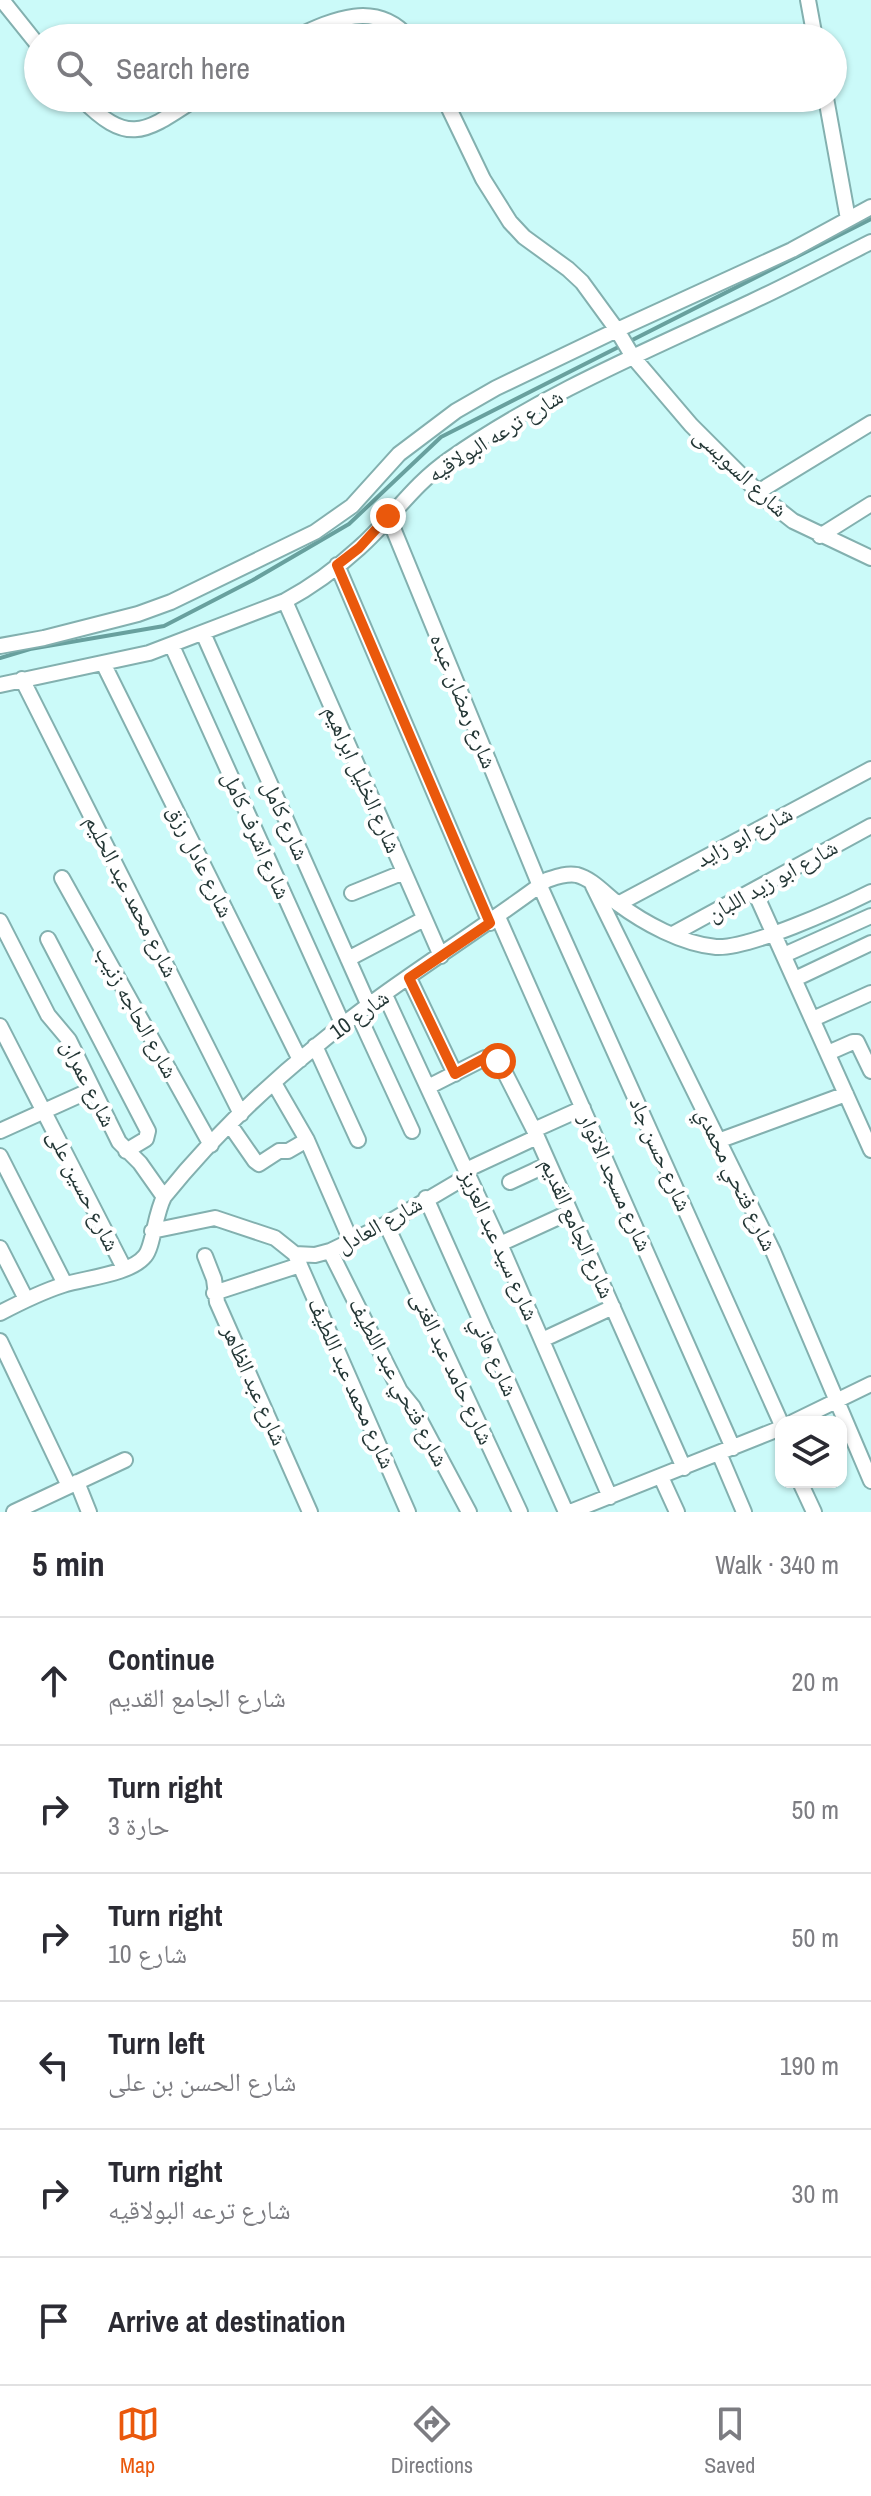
<!DOCTYPE html>
<html lang="en">
<head>
<meta charset="utf-8">
<style>
	:root { --surface:#fff; --page:#f2f2f3; --text:#2b2b33; --muted:#7c7c81; --line:#e1e1e2; --accent:#ea580c }
	body { margin:0; font-family:"Archivo Narrow","Noto Naskh Arabic",sans-serif; background:var(--page); color:var(--text) }
	.controls { position:absolute; right:24px; bottom:24px; display:grid; overflow:hidden; border-radius:16px; box-shadow:0 2px 6px #0004 }
	.controls button { width:72px; height:72px; display:grid; place-items:center; padding:0; border:0; border-bottom:2px solid var(--line); background:var(--surface); color:var(--text); font:40px sans-serif }
	.stop { position:absolute; width:24px; height:24px; margin:-18px; border:6px solid #ea580c; border-radius:50%; background:#fff }
	.stop.end { background:#ea580c; border-color:#fff; box-shadow:0 2px 8px #0008 }
	.list { margin:0; padding:0; list-style:none }
	h2 { display:flex; justify-content:space-between; align-items:center; height:104px; margin:0; padding:0 32px; font-size:34px }
	h2 small { font-size:26px; font-weight:400; color:var(--muted) }
	.list li { display:grid; grid-template-columns:52px 1fr auto; gap:24px; align-items:center; box-sizing:border-box; height:128px; padding:0 32px; border-top:2px solid var(--line) }
	.list b { display:block; font-size:30px; white-space:nowrap }
	.list p { margin:0; font-size:26px; white-space:nowrap; color:var(--muted) }
	.list em { font-size:26px; font-style:normal; color:var(--muted) }
	.icon { flex:none; width:44px; height:44px; fill:none; stroke:currentColor; stroke-width:2; stroke-linecap:round; stroke-linejoin:round }
	.map { position:relative; flex:none; width:871px; height:1512px; overflow:hidden }
	.search { position:absolute; background:var(--surface); box-shadow:0 2px 6px #0004; left:24px; right:24px; top:24px; height:88px; display:flex; align-items:center; gap:20px; box-sizing:border-box; padding:0 28px; border-radius:44px; color:var(--muted); font-size:30px }
	.sheet { height:872px; background:var(--surface) }
	nav { display:flex; justify-content:space-around; align-items:center; box-sizing:border-box; height:112px; border-top:2px solid var(--line); background:var(--surface); font-size:22px; color:var(--muted) }
	nav a { display:grid; justify-items:center; gap:4px }
	nav .on { color:var(--accent) }
	.map>svg:first-child { display:block }
	.lines { fill:none; stroke-linecap:round; stroke-linejoin:round }
	.stream { stroke:#68a09e; stroke-width:4 }
	.street-casing { stroke:#83b0af; stroke-width:18 }
	.street { stroke:#fff; stroke-width:14 }
	.route { stroke:#ea580c; stroke-width:10 }
	.labels { text-anchor:middle; stroke-width:8; stroke-linejoin:round; paint-order:stroke }
	.street-label { font-size:22px; fill:#243736; stroke:#fff }
</style>
</head>
<body>
<div class="map">
<svg width="871" height="1512" viewBox="0 0 871 1512">
	<rect width="100%" height="100%" fill="#cbfaf9"/>
	<g class="lines">
		<!-- stream -->
		<path class="stream" d="M0,658L30,649L164,626L253,580L349,524L441,437L871,219"/>
		<!-- street casing -->
		<g class="street-casing">
			<path id="street" d="M2,0L38,45
				M808,0L815,38
				M294,38C334,19 376,0 409,38
				M81,98C129,147 145,132 197,98
				M444,98L483,179L510,222L524,237L568,269L582,282L617,330L633,357L691,425L764,498L793,521L871,558
				M826,98L848,219
				M758,492L871,423
				M388,516L540,886L781,1423
				M820,536L871,504
				M337,565L490,923
				M285,601L441,956
				M203,633L369,1006
				M0,646L44,638L138,614L171,602L315,532L352,506L399,454L456,411L496,388L617,330L792,250L871,207
				M172,646L343,1025
				M103,663L300,1060
				M22,679L241,1114
				M0,685L149,653L285,601C311,587 337,568 359,548C392,519 411,486 450,459C542,394 649,350 751,302C792,283 831,262 871,242
				M62,878L211,1145
				M593,886L773,1251L871,1481
				M754,890L871,1150
				M352,893L404,872
				M618,904L871,769
				M498,917L733,1448
				M0,921L48,1015L69,1040L119,1142L140,1163L164,1197
				M673,934L871,826
				M48,939L148,1131L146,1139L126,1151
				M784,955L871,916
				M348,959L424,919
				M409,978L455,1074
				M795,979L871,943
				M385,995L500,1244L610,1497
				M358,1014L412,1131
				M813,1019L871,993
				M0,1026L124,1268
				M315,1046L358,1140
				M828,1053L853,1042H857L871,1071
				M274,1083L307,1140L351,1241
				M428,1087L485,1058H492L502,1067L534,1130L684,1468
				M230,1125L255,1161L259,1164L279,1151H288L307,1140
				M534,1130L583,1108
				M0,1131L93,1089
				M718,1141L846,1094
				M0,1156L65,1284
				M466,1170L537,1137
				M510,1182L549,1164
				M426,1198L566,1512
				M386,1224L520,1512
				M152,1231L215,1218L275,1238L295,1254L315,1255L330,1251L386,1224L469,1175
				M500,1244L570,1212
				M0,1248L26,1299
				M330,1251L400,1391L413,1407L469,1512
				M295,1254L408,1512
				M205,1256L214,1279L217,1302L310,1512
				M214,1293L300,1265
				M0,1313C21,1302 41,1292 63,1285C85,1278 131,1274 145,1256C153,1247 155,1214 164,1197C208,1142 261,1091 315,1047C388,986 471,937 547,880C556,877 566,873 577,875C592,879 604,893 617,903C644,923 682,944 716,947C749,949 839,908 871,892
				M542,1340L613,1307
				M0,1341L69,1486
				M793,1422L871,1384
				M719,1453L744,1512
				M661,1477L677,1512
				M77,1482L89,1512
				M800,1482L814,1512
				M14,1512L125,1460
				M570,1512L781,1428"/>
		</g>
		<!-- street -->
		<use href="#street" class="street"/>
	</g>
	<g class="lines">
		<!-- route -->
		<path class="route" d="M388,516L359,548L337,565L490,923L409,978L455,1074L485,1058L498,1061"/>
	</g>
	<g class="labels">
		<!-- street labels -->
		<g class="street-label">
			<text transform="translate(495 435) rotate(-32)" y="8">شارع ترعه البولاقيه</text>
			<text transform="translate(741 472) rotate(43)" y="8">شارع السويسى</text>
			<text transform="translate(464 701) rotate(68)" y="8">شارع رمضان عبده</text>
			<text transform="translate(363 779) rotate(66)" y="8">شارع الخليل ابراهيم</text>
			<text transform="translate(286 820) rotate(66)" y="8">شارع كامل</text>
			<text transform="translate(257 835) rotate(66)" y="8">شارع اشرف كامل</text>
			<text transform="translate(744 836) rotate(-28)" y="8">شارع ابو زايد</text>
			<text transform="translate(201 861) rotate(64)" y="8">شارع عادل رزق</text>
			<text transform="translate(772 880) rotate(-29)" y="8">شارع ابو زيد اللبان</text>
			<text transform="translate(132 896) rotate(63)" y="8">شارع محمد عبد الحليم</text>
			<text transform="translate(137 1012) rotate(61)" y="8">شارع الحاجه زنيب</text>
			<text transform="translate(359 1014) rotate(-36)" y="8">شارع 10</text>
			<text transform="translate(89 1083) rotate(63)" y="8">شارع عمران</text>
			<text transform="translate(661 1154) rotate(66)" y="8">شارع حسن جاد</text>
			<text transform="translate(737 1179) rotate(64)" y="8">شارع فتحي محمدي</text>
			<text transform="translate(616 1182) rotate(66)" y="8">شارع مسجد الانوار</text>
			<text transform="translate(84 1190) rotate(63)" y="8">شارع حسين على</text>
			<text transform="translate(379 1224) rotate(-29)" y="8">شارع العادل</text>
			<text transform="translate(578 1228) rotate(66)" y="8">شارع الجامع القديم</text>
			<text transform="translate(500 1245) rotate(66)" y="8">شارع سيد عبد العزيز</text>
			<text transform="translate(495 1356) rotate(66)" y="8">شارع هاني</text>
			<text transform="translate(453 1368) rotate(65)" y="8">شارع حامد عبد الغنى</text>
			<text transform="translate(399 1382) rotate(62)" y="8">شارع فتحي عبد اللطيف</text>
			<text transform="translate(352 1383) rotate(66)" y="8">شارع محمد عبد اللطيف</text>
			<text transform="translate(255 1385) rotate(66)" y="8">شارع عبد الظاهر</text>
		</g>
	</g>
</svg>
<div class="controls">
<button><svg class="icon" aria-label="layers" viewBox="0 0 24 24"><path d="M12 4l9 5-9 5-9-5zM3 14l9 5 9-5"/></svg></button>
</div>
<div class="stop" style="left:498px;top:1061px"></div>
<div class="stop end" style="left:388px;top:516px"></div>
<div class="search"><svg class="icon" aria-label="search" viewBox="0 0 24 24"><circle cx="10" cy="10" r="6"/><path d="M15 15l6 6"/></svg>Search here</div>
</div>
<section class="sheet">
<h2>5 min<small>Walk · 340 m</small></h2>
<ul class="list">
<li><svg class="icon" aria-label="ahead" viewBox="0 0 24 24"><path d="M12 20V5M6 11l6-6 6 6"/></svg><div><b>Continue</b><p>شارع الجامع القديم</p></div><em>20 m</em></li>
<li><svg class="icon" aria-label="right" viewBox="0 0 24 24"><path d="M7 20v-9h11M14 6l5 5-5 5"/></svg><div><b>Turn right</b><p>حارة 3</p></div><em>50 m</em></li>
<li><svg class="icon" aria-label="right" viewBox="0 0 24 24"><path d="M7 20v-9h11M14 6l5 5-5 5"/></svg><div><b>Turn right</b><p>شارع 10</p></div><em>50 m</em></li>
<li><svg class="icon" aria-label="left" viewBox="0 0 24 24"><path d="M17 20v-9H6M10 6l-5 5 5 5"/></svg><div><b>Turn left</b><p>شارع الحسن بن على</p></div><em>190 m</em></li>
<li><svg class="icon" aria-label="right" viewBox="0 0 24 24"><path d="M7 20v-9h11M14 6l5 5-5 5"/></svg><div><b>Turn right</b><p>شارع ترعه البولاقيه</p></div><em>30 m</em></li>
<li><svg class="icon" aria-label="arrive" viewBox="0 0 24 24"><path d="M6 21V4h12l-3 4 3 4H6"/></svg><div><b>Arrive at destination</b></div></li>
</ul>
</section>
<nav>
<a class="on"><svg class="icon" aria-label="map" viewBox="0 0 24 24"><path d="M3 6l6-2 6 2 6-2v14l-6 2-6-2-6 2zM9 4v14M15 6v14"/></svg>Map</a>
<a><svg class="icon" aria-label="directions" viewBox="0 0 24 24"><path d="M12 3l9 9-9 9-9-9zM9 14v-3h6M13 9l2 2-2 2"/></svg>Directions</a>
<a><svg class="icon" aria-label="saved" viewBox="0 0 24 24"><path d="M7 4h10v16l-5-4-5 4z"/></svg>Saved</a>
</nav>
</body>
</html>
